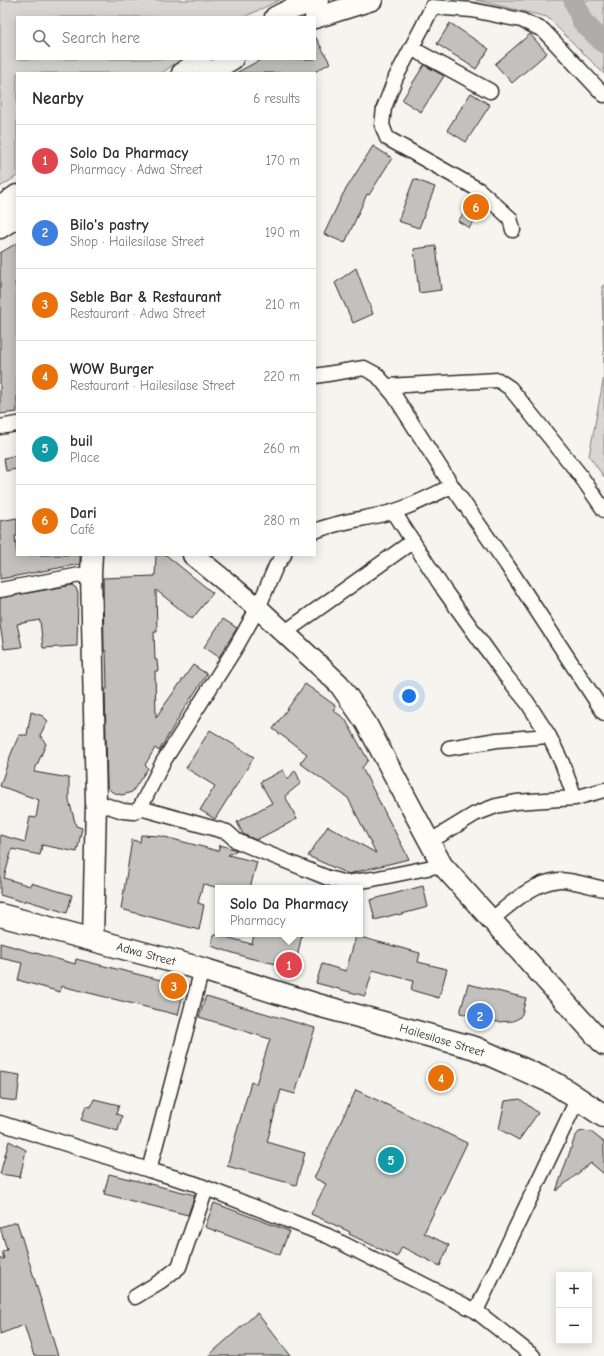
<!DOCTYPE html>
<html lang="en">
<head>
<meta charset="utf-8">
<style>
	:root { --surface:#fff; --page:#f7f7f7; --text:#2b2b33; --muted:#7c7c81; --line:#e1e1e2; --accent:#d1495b }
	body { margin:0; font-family:"Comic Neue",sans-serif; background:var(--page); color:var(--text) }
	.controls { position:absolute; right:12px; bottom:12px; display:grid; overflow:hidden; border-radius:0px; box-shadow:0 2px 10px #0003 }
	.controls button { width:36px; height:36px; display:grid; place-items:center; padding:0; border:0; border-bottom:1px solid var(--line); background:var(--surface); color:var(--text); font:20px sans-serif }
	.you { position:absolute; left:409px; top:696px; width:14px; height:14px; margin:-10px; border:3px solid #fff; border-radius:50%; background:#1a73e8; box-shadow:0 0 0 6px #1a73e833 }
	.badge { display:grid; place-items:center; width:26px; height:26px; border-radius:50%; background:var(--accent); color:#fff; font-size:13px; font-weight:700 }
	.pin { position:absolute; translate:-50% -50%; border:2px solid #fff; box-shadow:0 1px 4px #0006 }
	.popup { position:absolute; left:215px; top:885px; width:148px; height:52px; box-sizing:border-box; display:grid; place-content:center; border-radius:0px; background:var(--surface); filter:drop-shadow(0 1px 3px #0005); font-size:13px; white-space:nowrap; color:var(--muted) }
	.popup b { font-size:15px; color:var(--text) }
	.popup::after { content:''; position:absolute; left:50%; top:100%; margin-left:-8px; border:8px solid transparent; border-top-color:var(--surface) }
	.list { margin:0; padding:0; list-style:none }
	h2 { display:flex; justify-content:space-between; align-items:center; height:52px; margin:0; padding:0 16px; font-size:17px }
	h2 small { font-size:13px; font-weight:400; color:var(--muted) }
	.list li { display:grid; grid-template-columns:26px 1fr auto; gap:12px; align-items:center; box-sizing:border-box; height:72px; padding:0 16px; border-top:1px solid var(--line) }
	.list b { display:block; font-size:15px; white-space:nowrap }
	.list p { margin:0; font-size:13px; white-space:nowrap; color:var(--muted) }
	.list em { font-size:13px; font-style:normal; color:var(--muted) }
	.icon { flex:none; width:22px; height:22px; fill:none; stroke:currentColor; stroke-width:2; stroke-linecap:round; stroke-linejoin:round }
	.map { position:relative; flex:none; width:604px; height:1356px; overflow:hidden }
	.search { position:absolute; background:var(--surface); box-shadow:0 2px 10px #0003; left:16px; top:16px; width:300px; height:44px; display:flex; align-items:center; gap:10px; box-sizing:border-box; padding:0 14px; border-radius:0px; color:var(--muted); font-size:15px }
	.panel { position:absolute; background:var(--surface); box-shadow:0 2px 10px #0003; left:16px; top:72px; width:300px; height:484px; border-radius:0px }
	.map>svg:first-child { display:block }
	.green { fill:#d7d6d2; stroke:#81807e }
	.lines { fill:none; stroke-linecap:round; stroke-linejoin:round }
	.river { stroke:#adaca9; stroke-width:21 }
	.building { fill:#c2c1be; stroke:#2b2b2b }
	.street-casing { stroke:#2b2b2b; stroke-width:17 }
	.secondary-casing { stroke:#2b2b2b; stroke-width:23 }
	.primary-casing { stroke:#2b2b2b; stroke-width:25 }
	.street { stroke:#fdfcf7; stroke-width:14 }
	.secondary { stroke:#fdfcf7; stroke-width:20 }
	.primary { stroke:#fdfcf7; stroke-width:22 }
	.labels { text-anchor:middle; stroke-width:3.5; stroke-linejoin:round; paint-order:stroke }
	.street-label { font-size:12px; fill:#2b2b2b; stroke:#fdfcf7 }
</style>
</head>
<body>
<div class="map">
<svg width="604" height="1356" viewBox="0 0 604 1356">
	<rect width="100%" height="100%" fill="#f5f4ef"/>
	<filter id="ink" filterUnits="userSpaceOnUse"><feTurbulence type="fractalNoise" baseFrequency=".025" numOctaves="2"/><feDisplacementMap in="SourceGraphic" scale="8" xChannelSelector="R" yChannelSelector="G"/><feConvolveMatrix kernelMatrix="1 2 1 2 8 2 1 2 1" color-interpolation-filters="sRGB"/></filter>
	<g filter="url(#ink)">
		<!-- green -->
		<path class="green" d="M0,0H280L244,17H17V59H181L162,73H17V176L0,187Z
			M475,0H604V74L547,17Z
			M604,285V477L589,456L604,376L602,286Z"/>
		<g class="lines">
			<!-- river -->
			<path class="river" d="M574,0L582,21L604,43"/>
		</g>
		<!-- building -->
		<path class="building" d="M450,23L489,49L476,69L437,44Z
			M530,34L547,53L512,83L495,64Z
			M315,36L330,63L313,73H236L262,59H315Z
			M424,65L444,76L421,112L402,100Z
			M471,93L490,105L466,142L447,130Z
			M373,146L392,158L369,195L367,194L345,243L324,234L343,194Z
			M414,179L435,187L419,228L398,221Z
			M475,198L485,207L469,228L458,221Z
			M17,243V282L15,283L17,293V412L0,414V253Z
			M436,246L441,290L419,293L414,249Z
			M356,268L373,314L353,323L335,283Z
			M17,455V469L6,471L4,458Z
			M17,518V536H15L17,555H80V564L0,579V521Z
			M156,555H166L213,593L192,619L156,590L157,632H154L155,660H157L158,671H155L156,717L193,665L207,674L184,709L159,751L155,748L145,765L148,768L132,792L122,795L118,794L112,792L107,787L105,689H107L106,651H104L103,578L155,576Z
			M73,585L76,588L78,594L77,646L43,648L40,620L17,624L22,647L4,649L0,625V598Z
			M223,619L237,628L219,657L204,647Z
			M305,684L336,706L333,710L345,719L368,760L362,768L409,859L348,874L308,856L328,826L376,853L348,798L300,763L307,754L273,729Z
			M31,712L43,716L48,721L40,735L46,744L34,772L69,778V800L76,826L82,828L77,852L42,845L40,855L12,849L4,878L30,886L31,883L72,895L67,913L25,900L24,902L0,895V835L25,842L30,817L36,818L39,800L0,786L9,759L19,735H27Z
			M210,730L254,757L215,819L200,810L215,786L186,768Z
			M283,770L288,780L295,770L301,783L285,796L297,819L256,840L243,834L237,822L272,803L260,782Z
			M141,835L161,836L218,851L220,845L237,850L228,855L257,862L250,888H220L203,884L198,903L204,905L199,930L121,909L132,840L140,842Z
			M423,886L428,907L398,915L397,914L375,920L370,900Z
			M214,934L252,944L254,934H302L295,968L249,958L211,946Z
			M356,936L420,953L418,962L447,969L439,998L411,990L413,981L373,970L365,996L316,983L322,964L346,971Z
			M0,943L75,964L76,959L185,986L178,1015L61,986L60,992L18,980L22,963L0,958Z
			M468,984L526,998L522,1014L519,1018L513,1021L497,1022L460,1013Z
			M206,996L315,1028L295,1094L281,1090L267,1142L305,1153L296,1185L227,1166L251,1082L256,1084L270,1039L199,1017Z
			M0,1072L20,1075L17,1101L0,1099Z
			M356,1090L467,1143L424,1233L449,1245L440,1266L402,1247L397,1257L349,1234L350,1232L311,1214L326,1184L314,1178Z
			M94,1099L119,1105L116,1114L122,1116L118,1131L81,1120L86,1106L91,1107Z
			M520,1099L538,1113L519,1140L499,1129L505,1101Z
			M584,1131L591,1132L604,1142V1174L591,1163L556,1191L575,1137L579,1132Z
			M9,1141L26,1150L20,1177L0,1174Z
			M109,1174L195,1195L188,1215L104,1194Z
			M214,1203L289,1231L280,1255L205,1227Z
			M17,1222L58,1356H34L24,1325L0,1334V1259H4L2,1252L7,1250L0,1227Z
			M257,1313L291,1356H208Z"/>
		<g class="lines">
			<!-- street casing -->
			<g class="street-casing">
				<path id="street" d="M411,48L490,91
					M513,230L510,218L479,190L387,138L382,125L384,108L396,77L423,26L432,7L472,10L521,20L543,30L604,95
					M315,376L364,368L377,375L394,395L452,486L507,565L604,713
					M386,386L498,380L510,388L580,475L604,510
					M0,427L17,424
					M394,512L444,590L505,675L527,702L549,736L562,763L575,798
					M315,531C341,520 369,519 395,511C415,505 433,495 452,486
					M0,590L91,573
					M284,633L413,541
					M449,748L497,740L549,736
					M96,802L123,811L134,812L140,808L163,762L236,647L258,608L276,566L284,555
					M140,808L227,832L237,841L256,849L328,878L346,883L373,879L442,865
					M429,842L475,814L496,806L516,802L575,798L604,790
					M491,920C511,904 531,883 559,880C568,879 594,887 604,889
					M0,1123L149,1170L202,969
					M196,1184L328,1236L476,1311
					M135,1297L161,1281L179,1267L205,1192L203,1188L196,1184L149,1170
					M533,1356L476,1311L578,1098"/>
			</g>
			<!-- secondary casing -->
			<g class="secondary-casing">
				<path id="secondary" d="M275,17L287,11L318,0
					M315,18L372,0
					M182,73L201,59
					M210,73L233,59
					M0,207L17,195
					M0,228L17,217
					M92,555L91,573L96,802L93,940
					M193,555L258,608L339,684L366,723L442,865L604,1045"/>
			</g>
			<!-- primary casing -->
			<g class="primary-casing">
				<path id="primary" d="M0,915L202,969L314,1004L475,1048L556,1084L604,1116"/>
			</g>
			<!-- street -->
			<use href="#street" class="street"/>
			<!-- secondary -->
			<use href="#secondary" class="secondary"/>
			<!-- primary -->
			<use href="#primary" class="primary"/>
		</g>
	</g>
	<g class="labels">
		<!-- street labels -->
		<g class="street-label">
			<text transform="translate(146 954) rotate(15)" y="4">Adwa Street</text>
			<text transform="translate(442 1040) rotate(17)" y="4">Hailesilase Street</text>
		</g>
	</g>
</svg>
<div class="controls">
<button>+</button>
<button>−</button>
</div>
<div class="you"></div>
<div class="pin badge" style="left:289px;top:965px;background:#e0444e">1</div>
<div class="popup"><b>Solo Da Pharmacy</b>Pharmacy</div>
<div class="pin badge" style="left:480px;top:1016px;background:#3f7fe0">2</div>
<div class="pin badge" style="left:174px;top:986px;background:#e8710a">3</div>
<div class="pin badge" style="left:441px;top:1078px;background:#e8710a">4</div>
<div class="pin badge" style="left:391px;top:1160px;background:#0f9aa8">5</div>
<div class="pin badge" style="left:476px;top:207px;background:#e8710a">6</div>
<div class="search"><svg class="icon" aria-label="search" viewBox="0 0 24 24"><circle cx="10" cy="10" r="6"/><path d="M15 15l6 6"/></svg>Search here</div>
<section class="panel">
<h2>Nearby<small>6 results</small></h2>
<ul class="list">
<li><span class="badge" style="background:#e0444e">1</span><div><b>Solo Da Pharmacy</b><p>Pharmacy · Adwa Street</p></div><em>170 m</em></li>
<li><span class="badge" style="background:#3f7fe0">2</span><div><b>Bilo's pastry</b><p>Shop · Hailesilase Street</p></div><em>190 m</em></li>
<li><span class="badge" style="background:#e8710a">3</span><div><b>Seble Bar &amp; Restaurant</b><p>Restaurant · Adwa Street</p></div><em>210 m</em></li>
<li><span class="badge" style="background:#e8710a">4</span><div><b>WOW Burger</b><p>Restaurant · Hailesilase Street</p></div><em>220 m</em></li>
<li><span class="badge" style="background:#0f9aa8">5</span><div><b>buil</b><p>Place</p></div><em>260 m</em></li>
<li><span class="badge" style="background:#e8710a">6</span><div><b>Dari</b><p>Café</p></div><em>280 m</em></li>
</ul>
</section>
</div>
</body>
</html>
